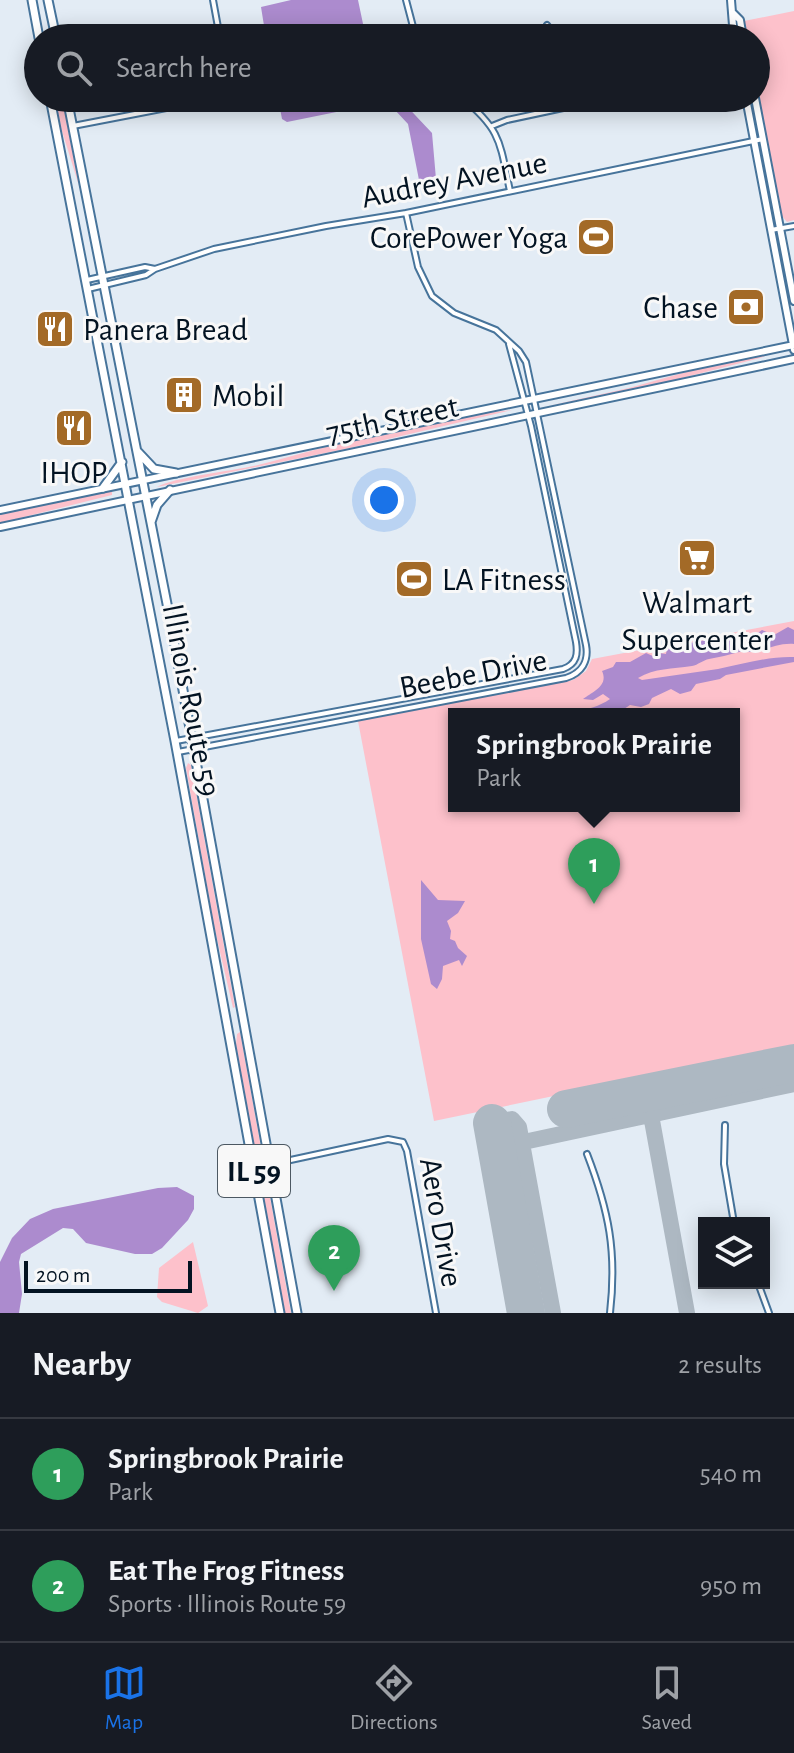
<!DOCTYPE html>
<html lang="en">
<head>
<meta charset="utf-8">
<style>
	:root { --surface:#171b24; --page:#20242c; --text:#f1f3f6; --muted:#9ea1a6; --line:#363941; --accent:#1a73e8 }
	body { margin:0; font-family:"Alegreya Sans",sans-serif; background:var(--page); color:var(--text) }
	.controls { position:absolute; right:24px; bottom:24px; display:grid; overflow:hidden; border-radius:0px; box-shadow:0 4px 20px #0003 }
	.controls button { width:72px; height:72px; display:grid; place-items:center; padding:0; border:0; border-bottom:2px solid var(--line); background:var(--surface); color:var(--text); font:40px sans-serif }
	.scale { position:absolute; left:24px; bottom:20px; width:168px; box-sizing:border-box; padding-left:8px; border:4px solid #031322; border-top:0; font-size:22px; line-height:28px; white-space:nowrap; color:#031322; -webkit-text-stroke:6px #f8f8f8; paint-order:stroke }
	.you { position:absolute; left:384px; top:500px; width:28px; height:28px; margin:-20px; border:6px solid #fff; border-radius:50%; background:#1a73e8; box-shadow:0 0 0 12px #1a73e833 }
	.badge { display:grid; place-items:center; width:52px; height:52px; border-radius:50%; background:var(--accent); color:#fff; font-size:26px; font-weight:700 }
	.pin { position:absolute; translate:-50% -66px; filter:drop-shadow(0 2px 4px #0008) }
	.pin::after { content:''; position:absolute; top:42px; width:28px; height:24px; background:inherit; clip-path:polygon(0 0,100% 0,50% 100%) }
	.popup { position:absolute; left:448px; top:708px; width:292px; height:104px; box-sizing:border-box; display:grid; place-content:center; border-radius:0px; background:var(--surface); filter:drop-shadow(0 2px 6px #0005); font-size:26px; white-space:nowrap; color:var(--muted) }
	.popup b { font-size:30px; color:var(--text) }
	.popup::after { content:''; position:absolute; left:50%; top:100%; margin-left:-16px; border:16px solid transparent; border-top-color:var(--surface) }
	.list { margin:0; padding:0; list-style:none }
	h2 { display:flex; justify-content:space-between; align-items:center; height:104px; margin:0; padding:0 32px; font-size:34px }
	h2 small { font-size:26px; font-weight:400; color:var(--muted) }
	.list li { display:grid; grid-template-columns:52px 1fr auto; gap:24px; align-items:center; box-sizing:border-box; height:112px; padding:0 32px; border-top:2px solid var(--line) }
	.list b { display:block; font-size:30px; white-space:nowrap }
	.list p { margin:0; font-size:26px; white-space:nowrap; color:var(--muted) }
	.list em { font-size:26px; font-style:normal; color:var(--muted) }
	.icon { flex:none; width:44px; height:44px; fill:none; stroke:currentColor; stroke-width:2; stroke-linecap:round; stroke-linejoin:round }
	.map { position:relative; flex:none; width:794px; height:1313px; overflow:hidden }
	.search { position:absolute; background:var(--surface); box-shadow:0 4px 20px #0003; left:24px; right:24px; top:24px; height:88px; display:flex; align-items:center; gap:20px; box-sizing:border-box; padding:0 28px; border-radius:44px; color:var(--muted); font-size:30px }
	.sheet { height:328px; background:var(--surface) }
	nav { display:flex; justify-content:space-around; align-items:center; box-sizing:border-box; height:112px; border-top:2px solid var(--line); background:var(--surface); font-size:22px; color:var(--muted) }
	nav a { display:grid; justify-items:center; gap:4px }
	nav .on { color:var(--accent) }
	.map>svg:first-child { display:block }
	.green { fill:#fdc1cb; fill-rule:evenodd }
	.water { fill:#ac8bce }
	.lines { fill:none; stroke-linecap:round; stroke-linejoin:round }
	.taxiway { stroke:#adb8c2; stroke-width:16 }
	.runway { stroke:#adb8c2; stroke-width:38 }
	.street-casing { stroke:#47749b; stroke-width:8 }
	.secondary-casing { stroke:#47749b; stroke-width:10 }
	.primary-casing { stroke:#47749b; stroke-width:11 }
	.street { stroke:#fff; stroke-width:4 }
	.secondary { stroke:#fff; stroke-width:6 }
	.primary { stroke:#fff; stroke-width:7 }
	.labels { text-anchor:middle; stroke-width:6; stroke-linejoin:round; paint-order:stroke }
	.shield { fill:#f8f8f8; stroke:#4c5862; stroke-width:2 }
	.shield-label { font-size:30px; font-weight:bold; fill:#031322 }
	.street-label { font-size:32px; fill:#031322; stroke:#f8f8f8 }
	.poi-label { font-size:32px; fill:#031322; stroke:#f8f8f8; text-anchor:start }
</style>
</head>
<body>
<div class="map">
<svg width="794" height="1313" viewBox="0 0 794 1313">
	<rect width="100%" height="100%" fill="#e3ecf5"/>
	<!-- green -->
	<path class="green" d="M794,11V220L787,222L782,216L756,82V38H748L744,21Z
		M55,98H62L79,186L62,131Z
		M775,352L760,358L655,385L548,406L629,388L704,367Z
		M512,410L350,448L157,487C174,477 234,471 258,465C342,443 425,418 512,410Z
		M107,490L112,491V495L0,523V513Z
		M794,621V1046L434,1121L358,721L573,680L586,671L592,659ZM454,714H734V806H454Z
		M188,763L191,765L235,1007L233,1008L214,926L186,768Z
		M240,1032L291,1313H285L236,1045L237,1034Z
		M193,1242L208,1306L198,1313L162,1302L157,1297L159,1268Z"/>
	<!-- water -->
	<path class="water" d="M291,0H358L366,38H266L261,7Z
		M278,98H399L432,133L436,179L423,183L419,180L408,124L394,109L387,105H371L287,122L282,119Z
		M788,627L794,630V644C780,643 771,648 758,651C751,653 745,651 739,652C729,655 719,657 709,659C703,660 698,665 692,666C672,669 655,668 638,678L642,680L718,669C742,664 770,656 794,657V662L726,675L720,679L696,684L691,691L680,694L671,689L652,698L649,704L641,707L630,705C619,712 613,717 601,709L576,713C588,708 599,707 610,699L603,694L593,700L583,699C592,692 609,686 602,671L613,667L616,662H630L646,653L655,657L659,653L666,654L667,648L672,646L723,637L736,641L749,639L762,630L774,635Z
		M421,880L438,900L465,901L458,913L447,921L451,931L450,939L455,941L458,948L467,956L462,966L459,960L443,966L442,979L437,989L431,984L421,939Z
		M177,1187L194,1196V1209L188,1220L162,1248L152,1254H135L86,1243L73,1229L63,1228L21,1254L19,1262L22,1294L19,1313H0V1262L12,1238L30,1219L53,1209L158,1188Z"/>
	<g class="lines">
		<!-- taxiway -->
		<path class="taxiway" d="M651,1115L687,1313
			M492,1123L512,1119L519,1127L553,1313
			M496,1148L794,1084"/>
		<!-- runway -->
		<path class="runway" d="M566,1109L794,1063
			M492,1123L526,1313"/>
		<!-- street casing -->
		<g class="street-casing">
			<path id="street" d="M213,0L220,38
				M406,0L416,38
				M547,25L557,38
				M695,32L696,38
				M462,98C502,130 500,144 510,191
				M570,98L572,107
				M73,126L218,98
				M492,126L507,120L610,98
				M771,230L794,226
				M87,280L145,267L155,269
				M88,289L146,275L155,269L214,249L326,226L406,213L763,139
				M176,741L563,669C577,664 578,654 576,642L531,426L509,344
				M178,752L566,678C582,673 589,661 586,645L526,362L519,351L496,330L454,313L432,296L418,267L406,213
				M725,1125L724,1164L734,1223
				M587,1154C609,1211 617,1252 610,1313
				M272,1164L388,1139L403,1142L407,1151L436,1313
				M758,1283L769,1313"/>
		</g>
		<!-- secondary casing -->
		<g class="secondary-casing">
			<path id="secondary" d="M731,0L734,38
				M733,13L740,20L743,38
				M746,98L794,350
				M755,98L794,301
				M0,510L794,345
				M0,527L794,359"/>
		</g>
		<!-- primary casing -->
		<g class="primary-casing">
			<path id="primary" d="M32,0L39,38
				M48,0L56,38
				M50,98L175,741L280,1313
				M67,98L170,619L297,1313
				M138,452L154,469L176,473
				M103,488L122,462
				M151,522L157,505L170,490"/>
		</g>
		<!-- street -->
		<use href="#street" class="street"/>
		<!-- secondary -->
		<use href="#secondary" class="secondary"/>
		<!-- primary -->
		<use href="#primary" class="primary"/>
	</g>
	<!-- icons -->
	<defs>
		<g id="stadium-square" transform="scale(2)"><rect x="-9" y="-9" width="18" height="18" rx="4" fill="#a36a27" stroke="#f8f8f8"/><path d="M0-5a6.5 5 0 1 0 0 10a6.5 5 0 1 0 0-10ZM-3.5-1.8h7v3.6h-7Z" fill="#fff"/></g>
		<g id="bank-square" transform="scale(2)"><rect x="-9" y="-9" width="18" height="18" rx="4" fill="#a36a27" stroke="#f8f8f8"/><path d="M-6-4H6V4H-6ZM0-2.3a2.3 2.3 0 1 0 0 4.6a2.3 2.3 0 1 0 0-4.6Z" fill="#fff"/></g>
		<g id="restaurant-square" transform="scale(2)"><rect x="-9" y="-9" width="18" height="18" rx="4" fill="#a36a27" stroke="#f8f8f8"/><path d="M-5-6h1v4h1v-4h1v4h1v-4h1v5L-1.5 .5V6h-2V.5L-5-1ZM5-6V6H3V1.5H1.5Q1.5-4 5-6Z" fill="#fff"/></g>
		<g id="building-square" transform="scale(2)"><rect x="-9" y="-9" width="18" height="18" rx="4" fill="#a36a27" stroke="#f8f8f8"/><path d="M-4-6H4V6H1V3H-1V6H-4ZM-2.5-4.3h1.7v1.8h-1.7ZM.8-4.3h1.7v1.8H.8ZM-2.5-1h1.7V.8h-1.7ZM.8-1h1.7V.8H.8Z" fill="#fff"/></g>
		<g id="supermarket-square" transform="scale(2)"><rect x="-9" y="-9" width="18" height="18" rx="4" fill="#a36a27" stroke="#f8f8f8"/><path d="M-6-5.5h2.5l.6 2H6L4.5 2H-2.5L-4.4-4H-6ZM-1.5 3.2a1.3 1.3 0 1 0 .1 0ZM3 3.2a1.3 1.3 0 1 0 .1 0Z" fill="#fff"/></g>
	</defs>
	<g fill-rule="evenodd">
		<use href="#stadium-square" x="596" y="237"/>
		<use href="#bank-square" x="746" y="307"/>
		<use href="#restaurant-square" x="55" y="329"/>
		<use href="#building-square" x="184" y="395"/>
		<use href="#restaurant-square" x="74" y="428"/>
		<use href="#supermarket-square" x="697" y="558"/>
		<use href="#stadium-square" x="414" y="579"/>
	</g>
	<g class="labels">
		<!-- shield labels -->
		<rect class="shield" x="218" y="1145" width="72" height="52" rx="6"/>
		<g class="shield-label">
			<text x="254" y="1181">IL 59</text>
		</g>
		<!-- street labels -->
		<g class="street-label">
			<text transform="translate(454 179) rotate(-11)" y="11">Audrey Avenue</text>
			<text transform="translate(392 419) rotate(-12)" y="11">75th Street</text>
			<text transform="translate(473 673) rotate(-11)" y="11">Beebe Drive</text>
			<text transform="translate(192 700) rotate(79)" y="11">Illinois Route 59</text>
			<text transform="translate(442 1222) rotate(80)" y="11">Aero Drive</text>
		</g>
		<!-- poi labels -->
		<g class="poi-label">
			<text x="568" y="248" text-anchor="end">CorePower Yoga</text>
			<text x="718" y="318" text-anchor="end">Chase</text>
			<text x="83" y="340">Panera Bread</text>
			<text x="212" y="406">Mobil</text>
			<text x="74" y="483" text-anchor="middle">IHOP</text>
			<text x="442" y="590">LA Fitness</text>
			<text x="697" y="613" text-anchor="middle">Walmart<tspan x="697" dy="37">Supercenter</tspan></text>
		</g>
	</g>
</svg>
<div class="controls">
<button><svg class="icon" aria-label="layers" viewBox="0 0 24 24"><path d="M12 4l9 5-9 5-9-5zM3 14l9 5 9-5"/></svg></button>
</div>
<div class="scale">200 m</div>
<div class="you"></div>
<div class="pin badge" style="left:594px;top:904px;background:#2e9e5b">1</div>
<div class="popup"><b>Springbrook Prairie</b>Park</div>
<div class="pin badge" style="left:334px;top:1291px;background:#2e9e5b">2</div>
<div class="search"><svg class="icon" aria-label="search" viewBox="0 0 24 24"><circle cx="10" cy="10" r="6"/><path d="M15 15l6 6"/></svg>Search here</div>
</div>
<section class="sheet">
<h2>Nearby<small>2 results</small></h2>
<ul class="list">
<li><span class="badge" style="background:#2e9e5b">1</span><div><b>Springbrook Prairie</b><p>Park</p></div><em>540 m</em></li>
<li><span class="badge" style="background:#2e9e5b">2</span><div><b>Eat The Frog Fitness</b><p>Sports · Illinois Route 59</p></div><em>950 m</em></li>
</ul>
</section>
<nav>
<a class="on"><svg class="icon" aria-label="map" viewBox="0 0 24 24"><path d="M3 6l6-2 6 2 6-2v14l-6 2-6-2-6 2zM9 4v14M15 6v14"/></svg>Map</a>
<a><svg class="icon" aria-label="directions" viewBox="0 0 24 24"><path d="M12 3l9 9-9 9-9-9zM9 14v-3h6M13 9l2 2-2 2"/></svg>Directions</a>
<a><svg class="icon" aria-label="saved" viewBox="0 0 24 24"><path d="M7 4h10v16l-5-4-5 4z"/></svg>Saved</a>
</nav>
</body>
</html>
